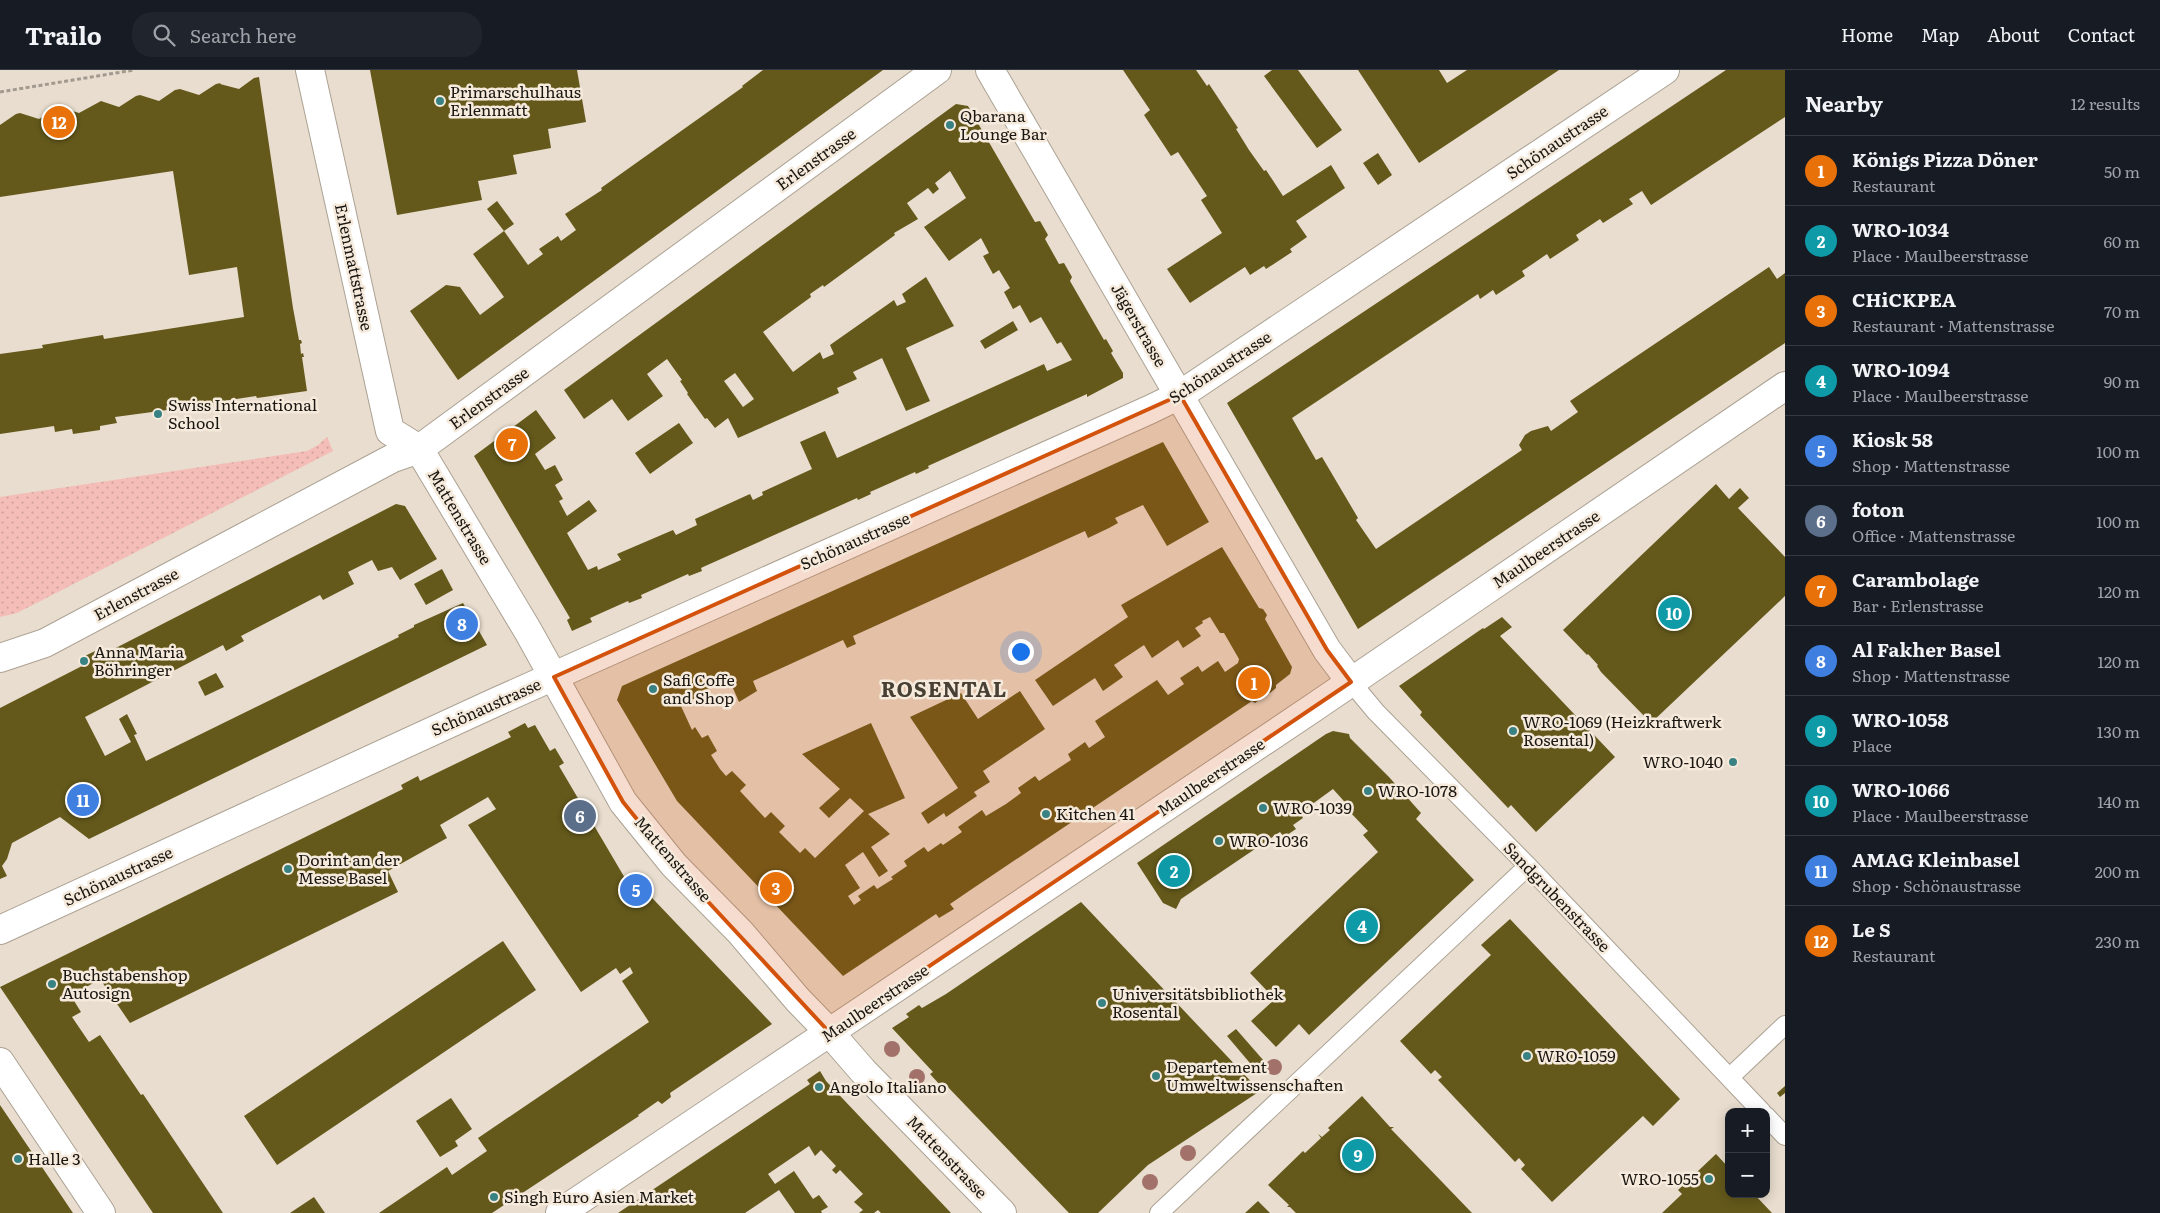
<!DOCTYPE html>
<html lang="en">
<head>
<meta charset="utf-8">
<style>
	:root { --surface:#171b24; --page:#20242c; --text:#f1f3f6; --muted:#9ea1a6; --line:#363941; --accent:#b45309 }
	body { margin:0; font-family:Literata,serif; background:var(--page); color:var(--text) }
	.controls { position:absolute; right:15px; bottom:15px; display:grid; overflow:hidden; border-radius:10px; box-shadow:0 2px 12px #0003 }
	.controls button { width:45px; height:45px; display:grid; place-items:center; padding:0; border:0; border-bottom:1px solid var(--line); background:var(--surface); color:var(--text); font:25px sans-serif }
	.you { position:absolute; left:1020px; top:581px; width:18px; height:18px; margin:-12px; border:4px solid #fff; border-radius:50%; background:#1a73e8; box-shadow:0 0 0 8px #1a73e833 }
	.badge { display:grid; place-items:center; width:32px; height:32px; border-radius:50%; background:var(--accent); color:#fff; font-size:16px; font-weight:700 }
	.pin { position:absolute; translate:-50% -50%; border:2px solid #fff; box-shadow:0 1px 5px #0006 }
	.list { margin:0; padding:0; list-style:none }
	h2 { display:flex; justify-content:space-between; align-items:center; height:65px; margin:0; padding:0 20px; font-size:21px }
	h2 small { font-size:16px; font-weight:400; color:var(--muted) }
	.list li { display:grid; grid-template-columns:32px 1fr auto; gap:15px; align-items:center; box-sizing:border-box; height:70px; padding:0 20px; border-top:1px solid var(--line) }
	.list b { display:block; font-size:19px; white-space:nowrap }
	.list p { margin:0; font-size:16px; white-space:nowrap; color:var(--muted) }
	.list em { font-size:16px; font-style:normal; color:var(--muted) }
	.icon { flex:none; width:28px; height:28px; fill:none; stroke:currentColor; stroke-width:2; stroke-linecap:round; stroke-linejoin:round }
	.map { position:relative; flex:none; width:1785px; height:1143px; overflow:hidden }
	header { display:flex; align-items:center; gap:30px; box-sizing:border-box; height:70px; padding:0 25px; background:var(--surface); border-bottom:1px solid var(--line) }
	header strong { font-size:24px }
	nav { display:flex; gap:28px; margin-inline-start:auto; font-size:18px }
	.search { width:350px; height:45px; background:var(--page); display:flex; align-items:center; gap:12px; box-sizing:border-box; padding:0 18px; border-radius:20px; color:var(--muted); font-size:19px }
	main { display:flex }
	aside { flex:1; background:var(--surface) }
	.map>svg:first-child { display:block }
	.park { fill:url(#park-dots) }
	.building { fill:#64591b; fill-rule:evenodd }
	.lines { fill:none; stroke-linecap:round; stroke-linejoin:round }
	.lane-casing { stroke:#aca294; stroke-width:20 }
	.street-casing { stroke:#aca294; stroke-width:30 }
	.secondary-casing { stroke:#aca294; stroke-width:30 }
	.path { stroke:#a39a8f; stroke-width:3; stroke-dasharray:4 2.5; stroke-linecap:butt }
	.lane { stroke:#fff; stroke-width:18 }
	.street { stroke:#fff; stroke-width:28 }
	.secondary { stroke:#fff; stroke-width:28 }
	.tree { fill:#a2726a }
	.marked { fill:#d3520c; fill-opacity:0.2; stroke:#d3520c; stroke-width:4; stroke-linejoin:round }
	.poi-dot { fill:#398284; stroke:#f5eadb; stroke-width:2 }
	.labels { text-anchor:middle; stroke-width:5; stroke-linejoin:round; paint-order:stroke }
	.poi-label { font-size:16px; fill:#1a1611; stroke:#f5eadb; text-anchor:start }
	.street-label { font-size:16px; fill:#1a1611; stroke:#f5eadb }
	.district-label { font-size:21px; font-weight:bold; letter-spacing:1px; fill:#494034; stroke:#f5eadb }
</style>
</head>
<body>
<header>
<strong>Trailo</strong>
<div class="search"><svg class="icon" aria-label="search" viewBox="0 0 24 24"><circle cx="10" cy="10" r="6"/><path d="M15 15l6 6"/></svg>Search here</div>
<nav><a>Home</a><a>Map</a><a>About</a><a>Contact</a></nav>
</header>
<main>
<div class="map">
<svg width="1785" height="1143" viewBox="0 0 1785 1143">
	<defs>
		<pattern id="park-dots" width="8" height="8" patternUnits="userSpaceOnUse" patternTransform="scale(1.25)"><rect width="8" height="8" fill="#f4bdb7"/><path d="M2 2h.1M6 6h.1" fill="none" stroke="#d1a29c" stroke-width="1.8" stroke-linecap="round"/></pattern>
	</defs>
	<rect width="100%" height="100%" fill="#e8ddce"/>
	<!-- park -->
	<path class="park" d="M327,367L333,381L17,543L0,547V427L307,381L318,375Z"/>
	<!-- building -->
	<path class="building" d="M370,0H577L586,52L548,59L551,78L513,85L517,104L478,111L482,130L397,145Z
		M763,0H883L458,310L410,241L446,215L460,217L480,245L504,227L473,184L504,161L487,139L497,131L514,154L504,161L528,195L543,184L539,179L558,166L561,171L576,160L565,144L602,120L601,118L743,17L742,16Z
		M1123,0H1196L1207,16L1209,14L1238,58L1236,59L1249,80L1264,101L1266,100L1283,126L1331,95L1345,118L1296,151L1307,167L1290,179L1292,182L1266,199L1264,196L1250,205L1245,197L1190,233L1167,199L1222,163L1201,130L1207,126L1178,82L1171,86L1144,45L1150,40Z
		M1272,0H1298L1342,60L1317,78L1264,6Z
		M1358,0H1439L1447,13L1467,0H1559L1419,93Z
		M1726,0H1785V47L1651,135L1642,121L1629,129L1633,134L1603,153L1600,149L1576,165L1579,170L1550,189L1547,184L1534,193L1522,201L1525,206L1496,225L1493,220L1480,229L1478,224L1292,348L1316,390L1322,387L1358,448L1356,450L1376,479L1522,380L1519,375L1525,365L1531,361L1548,356L1551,361L1578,342L1570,331L1769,197L1777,209L1785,203V273L1358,559L1227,333Z
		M259,7L293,238L299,270H301L302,273L300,274L301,284L303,283L304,287H302L307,321L257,328L256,326L197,335V336L115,347L117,353L100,356V360L73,364L72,359L55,362L54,356L0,364V284L43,278L42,275L103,265L104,269L244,247L237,197L189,205L173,101L0,127V55L16,44L20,43L39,49L60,37L79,43L101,31L119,37L136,26L140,25L159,31L175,20L180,19L199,25L216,14L221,13L220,14L239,19L254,8Z
		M956,34L968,36L1035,152L1040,151L1048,165L1045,169L1059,194L1064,193L1072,207L1070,211L1104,270L1106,269L1113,281L1111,283L1123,303V308L1087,327V324L1005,361L928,396L929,398L916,404L915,402L870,422L871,424L858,430L857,428L703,497L701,498L702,501L689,506L688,504L641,525L642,528L629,533L628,531L590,548L592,552L572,561L567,550L570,548L474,386L536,340L556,368L535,384L545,400L555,395L563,410L555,415L563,429L559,431L567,446L589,430L597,441L567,463L588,500L597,496L598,500L621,490L617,484L673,460L676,465L697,455L695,449L750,424L753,430L763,425L762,422L812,399L800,372L825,361L837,388L1044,294L1047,301L1072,290L1061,272L1057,274L1041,247L1030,253L1020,235L1013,239L1004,222L1010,218L999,200L993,204L983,186L989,183L981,168L949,191L924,157L966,128L950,101L935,113L939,119L933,124L928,118L907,133L918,149L894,163L895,165L824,217L823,215L810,224L811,227L763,262L793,302L820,282L823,289L834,284L830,275L894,230L897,236L906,232L902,224L926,207L954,256L906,278L930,331L906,341L882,288L853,302L857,309L837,318L839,323L738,368L728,348L715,358L707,348L705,349L687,324L688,323L680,311L682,310L667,289L647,304L663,326L628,351L612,329L584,349L564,320ZM735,303L754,329L743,337L724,311Z
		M1378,83L1392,105L1378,115L1363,93Z
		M1013,251L1018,260L985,279L980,271Z
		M679,353L693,373L650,404L635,383Z
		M1163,372L1209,452L1167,476L1143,435L1115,448L1118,453L1109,458L1088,468L1085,461L853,566L856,574L847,578L843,570L753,611L757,621L739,632L729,609L700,622L696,628L680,634L692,660L695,657L702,668L708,665L717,681L711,685L720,699L726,706L732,701L746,715L740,721L765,748L771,742L785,756L779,762L800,783L805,778L815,788L864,741L850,728L829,748L819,738L840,719L802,684L871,653L905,728L868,744L890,764L871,777L888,801L879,807L863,782L845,795L860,818L848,826L854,835L861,830L858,826L874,815L877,819L893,809L891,807L907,796L904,791L924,777L928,782L941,773L943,775L962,762L958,757L982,740L986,746L1006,734L1021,723L1018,718L1035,706L1039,711L1071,690L1068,684L1085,672L1089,678L1105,667L1095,651L1157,610L1168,625L1184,614L1180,608L1198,596L1202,602L1218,591L1225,602L1238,593L1239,589L1224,563H1220L1210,547L1202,551L1203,553L1195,558L1201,566L1183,578L1178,570L1152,588L1144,575L1114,595L1123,607L1103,621L1095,608L1053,636L1035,610L1128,547L1121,535L1222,477L1259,538L1263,539L1267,545L1265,549L1292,597L1290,604L1276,615V618L1270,623L1266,621L1261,624L1262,628L1255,633L1252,631L972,819L950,834L954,839L939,848L936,844L843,906L677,731L617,630L622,616Z
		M1716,414L1729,429L1740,418L1749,428L1738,438L1785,487V526L1651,653L1601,602L1597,596L1598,595L1588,584L1587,585L1563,560Z
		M396,434L405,436L437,489L400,510L392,497L378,501L372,490L348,502L354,514L323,530L320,525L241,566L244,571L226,581L223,575L85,647L105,686L131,672L119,649L127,644L137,664L134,665L146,691L399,567L398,565L414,557V555L463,533L487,575L89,769L60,747L12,773L7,789L2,796L7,806L0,809V638L82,596L79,589L101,578L104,584Z
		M442,499L453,520L426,535L414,514Z
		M1502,547L1512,557L1500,566L1615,687L1536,762L1511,735L1508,738L1420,645L1422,642L1399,616L1483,558L1484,559Z
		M216,603L224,617L205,626L198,612Z
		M1020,621L1045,659L983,701L990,712L974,722L977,726L946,747L944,743L928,754L921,743L958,718L910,647L961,623L978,649Z
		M525,653L528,658L535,655L550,681L555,678L564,693L559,696L629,815L636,811L772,954L670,1023L671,1027L662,1034L658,1031L638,1045L639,1046L492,1143H379L447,1097L452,1105L487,1081L478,1068L649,952L622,911L633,903L630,897L620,904L616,898L581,922L468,755L496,739L488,727L440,755L447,768L388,801L398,822L130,953L100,909L71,926L81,942L72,947L89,972L100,965L141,1025L143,1024L223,1143H153L0,917L403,719L401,715L418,706L420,711L511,667L508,662Z
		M1333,661L1349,664L1350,668L1389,707L1421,743L1416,749L1474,810L1309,965L1299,954L1276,977L1251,951L1275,929L1250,903L1378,782L1363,765L1368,761L1350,742L1352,740L1333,719L1300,743L1303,748L1293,755L1296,759L1284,767L1280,762L1255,779L1181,829L1176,839L1163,833L1137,793L1326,664Z
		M1081,832L1260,1021L1148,1095L1098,1143H1069L944,1013L941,1016L930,1004L933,1002L892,958L909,947L906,944L919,935L922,938L946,924Z
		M1510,849L1680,1029L1653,1056L1643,1046L1552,1132L1521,1099L1525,1095L1519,1088L1515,1092L1438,1010L1442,1007L1435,1000L1431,1004L1400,971L1491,885L1481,875Z
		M503,871L536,920L277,1095L244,1046Z
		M1236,959L1264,991L1255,999L1227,966Z
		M820,1001L826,1011L951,1143H881L878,1140L874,1143H859L863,1140L854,1132L863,1124L840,1100L836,1104L832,1100L836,1096L821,1080L815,1086L809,1076L768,1104L775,1114L794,1101L813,1129L819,1125L828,1137L821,1141L822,1143H795L779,1120L745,1143H618L810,1014L807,1010Z
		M1785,1016V1023L1780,1027L1777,1023Z
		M1362,1026L1390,1057H1394L1391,1059L1472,1143H1296L1290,1137H1287L1289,1135L1268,1115L1303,1081L1305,1083L1321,1068L1318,1064L1322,1067L1330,1060L1328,1058Z
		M451,1028L472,1059L455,1071L458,1076L440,1087L416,1051Z
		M0,1035L73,1143H0Z
		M1716,1084L1729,1098V1124H1754L1772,1143H1662L1682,1124L1678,1120Z
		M314,1127L325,1143H290Z
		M1258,1131L1270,1143H1245Z"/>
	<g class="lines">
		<!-- lane casing -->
		<g class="lane-casing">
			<path id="lane" d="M1351,612L1376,642L1528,796L1762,1042
				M1730,1007L1785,955
				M1766,1046L1785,1066
				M1159,1143L1528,796"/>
		</g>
		<!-- street casing -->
		<g class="street-casing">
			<path id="street" d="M310,0L390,361L419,379L528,561L623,732L674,795L740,862L798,930L830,963L863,1001L1002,1143
				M990,0L1327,580L1351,612
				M0,588L45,573L393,388L419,379L937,0
				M0,992L101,1143
				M560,1143L1313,638L1785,316"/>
		</g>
		<!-- secondary casing -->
		<g class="secondary-casing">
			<path id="secondary" d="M0,860L496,632L1149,340L1180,325L1665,0"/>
		</g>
		<!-- path -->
		<path class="path" d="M0,22L134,0"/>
		<!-- lane -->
		<use href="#lane" class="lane"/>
		<!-- street -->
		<use href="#street" class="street"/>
		<!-- secondary -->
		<use href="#secondary" class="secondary"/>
	</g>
	<!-- trees -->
	<g class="tree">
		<circle cx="892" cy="979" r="8"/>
		<circle cx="1274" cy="997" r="8"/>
		<circle cx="917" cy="1007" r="8"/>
		<circle cx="1188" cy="1083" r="8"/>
		<circle cx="1150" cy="1112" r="8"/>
	</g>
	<!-- marked area -->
	<path class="marked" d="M1180,325L1327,580L1351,612L830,963L674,795L623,732L554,607Z"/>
	<!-- markers -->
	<g class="poi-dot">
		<circle cx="440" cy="31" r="5"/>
		<circle cx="950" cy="55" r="5"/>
		<circle cx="158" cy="344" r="5"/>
		<circle cx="84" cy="591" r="5"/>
		<circle cx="653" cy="619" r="5"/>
		<circle cx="1513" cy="661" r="5"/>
		<circle cx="1733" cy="692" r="5"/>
		<circle cx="1368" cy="721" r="5"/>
		<circle cx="1263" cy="738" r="5"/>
		<circle cx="1046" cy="744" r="5"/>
		<circle cx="1219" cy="771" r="5"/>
		<circle cx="288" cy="799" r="5"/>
		<circle cx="52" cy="914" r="5"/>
		<circle cx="1102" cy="933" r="5"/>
		<circle cx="1527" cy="986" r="5"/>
		<circle cx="1156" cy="1006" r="5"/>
		<circle cx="819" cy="1017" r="5"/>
		<circle cx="18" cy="1089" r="5"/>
		<circle cx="1709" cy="1109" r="5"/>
		<circle cx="494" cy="1127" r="5"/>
	</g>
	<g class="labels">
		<!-- poi labels -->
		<g class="poi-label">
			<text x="450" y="28">Primarschulhaus<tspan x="450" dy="18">Erlenmatt</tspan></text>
			<text x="960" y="52">Qbarana<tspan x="960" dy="18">Lounge Bar</tspan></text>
			<text x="168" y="341">Swiss International<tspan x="168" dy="18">School</tspan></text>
			<text x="94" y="588">Anna Maria<tspan x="94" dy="18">Böhringer</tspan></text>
			<text x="663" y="616">Safi Coffe<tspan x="663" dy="18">and Shop</tspan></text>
			<text x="1523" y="658">WRO-1069 (Heizkraftwerk<tspan x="1523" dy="18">Rosental)</tspan></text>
			<text x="1723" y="698" text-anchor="end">WRO-1040</text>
			<text x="1378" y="727">WRO-1078</text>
			<text x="1273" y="744">WRO-1039</text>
			<text x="1056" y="750">Kitchen 41</text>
			<text x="1229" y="777">WRO-1036</text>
			<text x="298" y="796">Dorint an der<tspan x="298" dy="18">Messe Basel</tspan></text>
			<text x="62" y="911">Buchstabenshop<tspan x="62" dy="18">Autosign</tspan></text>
			<text x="1112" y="930">Universitätsbibliothek<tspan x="1112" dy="18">Rosental</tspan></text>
			<text x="1537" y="992">WRO-1059</text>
			<text x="1166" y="1003">Departement<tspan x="1166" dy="18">Umweltwissenschaften</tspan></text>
			<text x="829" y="1023">Angolo Italiano</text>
			<text x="28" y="1095">Halle 3</text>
			<text x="1699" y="1115" text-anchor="end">WRO-1055</text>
			<text x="504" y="1133">Singh Euro Asien Market</text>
		</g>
		<!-- street labels -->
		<g class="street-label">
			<text transform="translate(1557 72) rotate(-34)" y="6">Schönaustrasse</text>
			<text transform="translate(816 89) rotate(-36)" y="6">Erlenstrasse</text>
			<text transform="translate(354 197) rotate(78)" y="6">Erlenmattstrasse</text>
			<text transform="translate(1139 255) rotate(60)" y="6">Jägerstrasse</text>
			<text transform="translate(1220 297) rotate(-33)" y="6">Schönaustrasse</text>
			<text transform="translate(489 328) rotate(-36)" y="6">Erlenstrasse</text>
			<text transform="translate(460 447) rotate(59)" y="6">Mattenstrasse</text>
			<text transform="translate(855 471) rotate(-24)" y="6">Schönaustrasse</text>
			<text transform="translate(1546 479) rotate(-34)" y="6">Maulbeerstrasse</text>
			<text transform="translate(136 524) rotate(-28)" y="6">Erlenstrasse</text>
			<text transform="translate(486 637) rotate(-24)" y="6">Schönaustrasse</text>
			<text transform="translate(1211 707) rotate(-34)" y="6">Maulbeerstrasse</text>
			<text transform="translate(673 789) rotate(49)" y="6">Mattenstrasse</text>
			<text transform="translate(118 806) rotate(-25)" y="6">Schönaustrasse</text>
			<text transform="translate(1557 827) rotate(46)" y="6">Sandgrubenstrasse</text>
			<text transform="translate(875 933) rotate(-34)" y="6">Maulbeerstrasse</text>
			<text transform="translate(947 1087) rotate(46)" y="6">Mattenstrasse</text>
		</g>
		<!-- district labels -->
		<g class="district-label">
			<text x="944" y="627">ROSENTAL</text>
		</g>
	</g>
</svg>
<div class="controls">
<button>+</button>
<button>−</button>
</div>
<div class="you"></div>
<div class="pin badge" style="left:1254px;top:613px;background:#e8710a">1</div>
<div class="pin badge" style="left:1174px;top:801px;background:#0f9aa8">2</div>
<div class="pin badge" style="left:776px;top:818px;background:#e8710a">3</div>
<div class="pin badge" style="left:1362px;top:856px;background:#0f9aa8">4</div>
<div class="pin badge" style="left:636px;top:820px;background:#3f7fe0">5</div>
<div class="pin badge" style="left:580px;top:746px;background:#5c6f8a">6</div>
<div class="pin badge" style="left:512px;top:374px;background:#e8710a">7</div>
<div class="pin badge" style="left:462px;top:554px;background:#3f7fe0">8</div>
<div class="pin badge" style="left:1358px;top:1085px;background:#0f9aa8">9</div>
<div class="pin badge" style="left:1674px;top:543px;background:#0f9aa8">10</div>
<div class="pin badge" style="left:83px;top:730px;background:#3f7fe0">11</div>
<div class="pin badge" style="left:59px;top:52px;background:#e8710a">12</div>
</div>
<aside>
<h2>Nearby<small>12 results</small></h2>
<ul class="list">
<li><span class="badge" style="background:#e8710a">1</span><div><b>Königs Pizza Döner</b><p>Restaurant</p></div><em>50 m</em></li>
<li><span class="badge" style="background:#0f9aa8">2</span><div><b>WRO-1034</b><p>Place · Maulbeerstrasse</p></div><em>60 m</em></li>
<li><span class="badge" style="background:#e8710a">3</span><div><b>CHiCKPEA</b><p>Restaurant · Mattenstrasse</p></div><em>70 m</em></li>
<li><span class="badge" style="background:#0f9aa8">4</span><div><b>WRO-1094</b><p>Place · Maulbeerstrasse</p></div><em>90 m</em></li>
<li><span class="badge" style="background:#3f7fe0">5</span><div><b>Kiosk 58</b><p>Shop · Mattenstrasse</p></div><em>100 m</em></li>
<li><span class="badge" style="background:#5c6f8a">6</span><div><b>foton</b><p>Office · Mattenstrasse</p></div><em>100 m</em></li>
<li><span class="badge" style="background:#e8710a">7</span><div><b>Carambolage</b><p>Bar · Erlenstrasse</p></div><em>120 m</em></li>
<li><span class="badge" style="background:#3f7fe0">8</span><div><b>Al Fakher Basel</b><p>Shop · Mattenstrasse</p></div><em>120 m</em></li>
<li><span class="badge" style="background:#0f9aa8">9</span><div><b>WRO-1058</b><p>Place</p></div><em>130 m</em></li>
<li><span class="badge" style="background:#0f9aa8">10</span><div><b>WRO-1066</b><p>Place · Maulbeerstrasse</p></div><em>140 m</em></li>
<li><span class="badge" style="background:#3f7fe0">11</span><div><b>AMAG Kleinbasel</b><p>Shop · Schönaustrasse</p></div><em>200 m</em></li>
<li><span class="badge" style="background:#e8710a">12</span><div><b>Le S</b><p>Restaurant</p></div><em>230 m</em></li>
</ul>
</aside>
</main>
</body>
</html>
